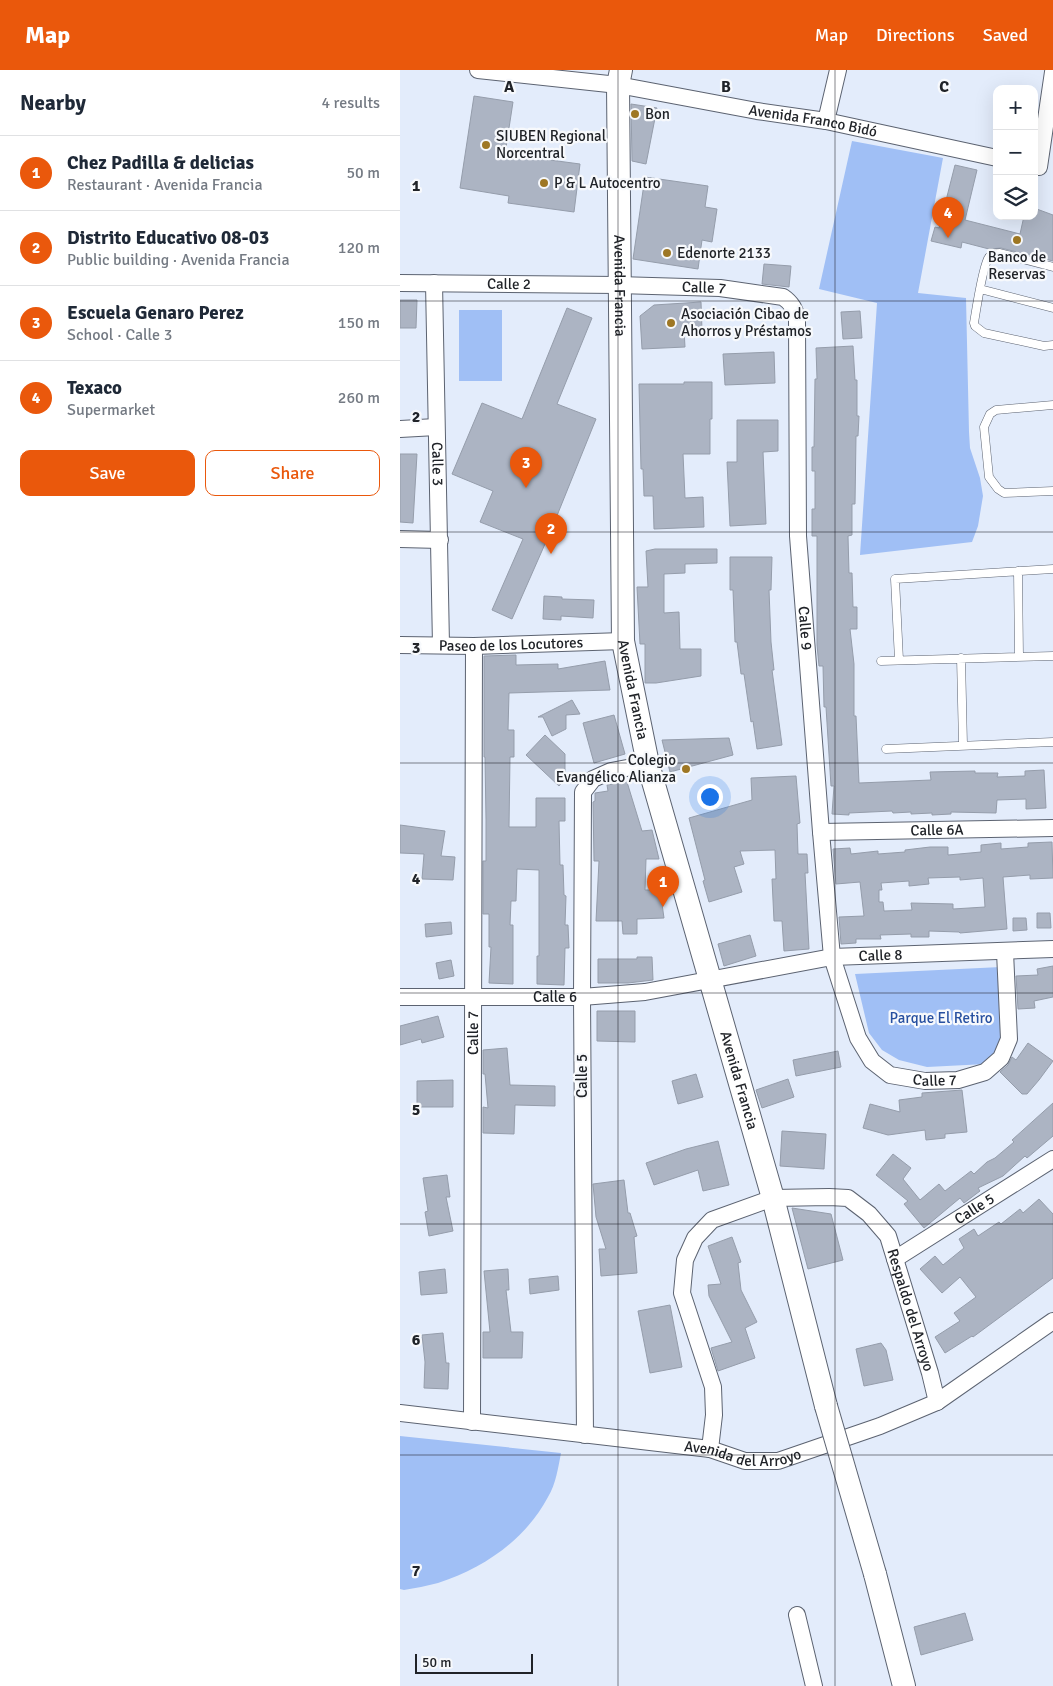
<!DOCTYPE html>
<html lang="en">
<head>
<meta charset="utf-8">
<style>
	:root { --surface:#fff; --page:#f2f2f3; --text:#1f2937; --muted:#747a83; --line:#e0e1e3; --accent:#ea580c }
	body { margin:0; font-family:Signika,sans-serif; background:var(--page); color:var(--text) }
	.controls { position:absolute; right:15px; top:15px; display:grid; overflow:hidden; border-radius:10px; box-shadow:0 5px 20px #0002 }
	.controls button { width:45px; height:45px; display:grid; place-items:center; padding:0; border:0; border-bottom:1px solid var(--line); background:var(--surface); color:var(--text); font:25px sans-serif }
	.scale { position:absolute; left:15px; bottom:12px; width:118px; box-sizing:border-box; padding-left:5px; border:2px solid #202328; border-top:0; font-size:14px; line-height:18px; white-space:nowrap; color:#202328; -webkit-text-stroke:4px #f7f9fc; paint-order:stroke }
	.you { position:absolute; left:309px; top:726px; width:18px; height:18px; margin:-12px; border:4px solid #fff; border-radius:50%; background:#1a73e8; box-shadow:0 0 0 8px #1a73e833 }
	.badge { display:grid; place-items:center; width:32px; height:32px; border-radius:50%; background:var(--accent); color:#fff; font-size:16px; font-weight:700 }
	.pin { position:absolute; translate:-50% -41px; filter:drop-shadow(0 1px 2px #0008) }
	.pin::after { content:''; position:absolute; top:26px; width:18px; height:15px; background:inherit; clip-path:polygon(0 0,100% 0,50% 100%) }
	.list { margin:0; padding:0; list-style:none }
	h2 { display:flex; justify-content:space-between; align-items:center; height:65px; margin:0; padding:0 20px; font-size:21px }
	h2 small { font-size:16px; font-weight:400; color:var(--muted) }
	.list li { display:grid; grid-template-columns:32px 1fr auto; gap:15px; align-items:center; box-sizing:border-box; height:75px; padding:0 20px; border-top:1px solid var(--line) }
	.list b { display:block; font-size:19px; white-space:nowrap }
	.list p { margin:0; font-size:16px; white-space:nowrap; color:var(--muted) }
	.list em { font-size:16px; font-style:normal; color:var(--muted) }
	.actions { display:flex; gap:10px; padding:15px 20px }
	.actions a { flex:1; padding:11px 0; border:1px solid var(--accent); border-radius:10px; text-align:center; font-size:18px; color:var(--accent) }
	.actions .main { background:var(--accent); color:#fff }
	.icon { flex:none; width:28px; height:28px; fill:none; stroke:currentColor; stroke-width:2; stroke-linecap:round; stroke-linejoin:round }
	.map { position:relative; flex:none; width:653px; height:1616px; overflow:hidden }
	header { display:flex; align-items:center; gap:30px; box-sizing:border-box; height:70px; padding:0 25px; background:var(--accent); color:#fff }
	header strong { font-size:24px }
	nav { display:flex; gap:28px; margin-inline-start:auto; font-size:18px }
	main { display:flex }
	aside { flex:1; background:var(--surface) }
	.map>svg:first-child { display:block }
	.green { fill:#a0bff5 }
	.building { fill:#acb4c3; stroke:#959dab; fill-rule:evenodd }
	.lines { fill:none; stroke-linecap:round; stroke-linejoin:round }
	.service-casing { stroke:#5c6371; stroke-width:9 }
	.minor-casing { stroke:#5c6371; stroke-width:18 }
	.secondary-casing { stroke:#5c6371; stroke-width:24 }
	.service { stroke:#fff; stroke-width:8 }
	.minor { stroke:#fff; stroke-width:16 }
	.secondary { stroke:#fff; stroke-width:22 }
	.secondary-bridge-casing { stroke:#5c6371; stroke-width:24; stroke-linecap:butt }
	.secondary-bridge { stroke:#fff; stroke-width:22 }
	.grid { fill:none; stroke:#202328; stroke-width:1; stroke-opacity:0.55 }
	.poi-dot { fill:#9e7724; stroke:#f7f9fc; stroke-width:2 }
	.labels { text-anchor:middle; stroke-width:4.5; stroke-linejoin:round; paint-order:stroke }
	.poi-label { font-size:15px; fill:#202328; stroke:#f7f9fc; text-anchor:start }
	.street-label { font-size:15px; fill:#202328; stroke:#f7f9fc }
	.park-label { font-size:15px; fill:#2750a0; stroke:#f7f9fc }
	.grid-label { font-size:16px; text-anchor:middle; font-weight:bold; fill:#202328; stroke:#f7f9fc; stroke-width:4.5; stroke-linejoin:round; paint-order:stroke }
</style>
</head>
<body>
<header>
<strong>Map</strong>
<nav><a>Map</a><a>Directions</a><a>Saved</a></nav>
</header>
<main>
<aside>
<h2>Nearby<small>4 results</small></h2>
<ul class="list">
<li><span class="badge">1</span><div><b>Chez Padilla &amp; delicias</b><p>Restaurant · Avenida Francia</p></div><em>50 m</em></li>
<li><span class="badge">2</span><div><b>Distrito Educativo 08-03</b><p>Public building · Avenida Francia</p></div><em>120 m</em></li>
<li><span class="badge">3</span><div><b>Escuela Genaro Perez</b><p>School · Calle 3</p></div><em>150 m</em></li>
<li><span class="badge">4</span><div><b>Texaco</b><p>Supermarket</p></div><em>260 m</em></li>
</ul>
<div class="actions"><a class="main">Save</a><a>Share</a></div>
</aside>
<div class="map">
<svg width="653" height="1616" viewBox="0 0 653 1616">
	<rect width="100%" height="100%" fill="#e3ecfb"/>
	<!-- green -->
	<path class="green" d="M452,71L543,88L518,223L566,228L569,362L570,378L580,408L583,426L578,456L572,472L460,485L477,233L419,219Z
		M59,240H102V311H59Z
		M601,897L611,971L586,994L527,997L499,990L482,980L469,963L455,904Z
		M0,1366L161,1383C158,1398 156,1414 148,1427C125,1470 84,1498 38,1513C27,1516 15,1518 4,1520L0,1519Z"/>
	<!-- building -->
	<path class="building" d="M74,26L113,32L105,84L180,94L174,142L108,133L109,126L60,118Z
		M231,34L257,38L246,94L232,91Z
		M555,95L577,100L565,150L620,164L624,146H634V138L653,145V191L601,178L589,179L562,172L561,178L531,171L535,157L539,158Z
		M245,107L308,116L305,137L317,139L312,172L302,170L298,199L233,189Z
		M364,194L391,196L389,217L362,214Z
		M0,230H17L16,258H0Z
		M301,232L302,260H284L285,277L242,279L240,246L254,235Z
		M167,238L192,248L157,334L196,349L152,458L112,549L92,540L123,469L80,452L93,421L52,404L82,333L122,349Z
		M460,241L462,268L443,269L441,242Z
		M453,276L455,310H457V346H459L458,366H456L455,434H452V465L448,466L449,503H452L453,537H457V559H450L454,594V646H456L459,713L531,710L530,702L575,701V703H598L597,707L625,706V701L644,700L646,738L626,739V729L597,730L596,743L551,742V744L532,745V743L511,744V742L493,743L492,741L449,743V745L432,744L434,716H431L426,637H424L423,596H419L417,575V466H412V439H415V401H412V377H414L415,309H417L416,278Z
		M374,282L375,313L325,315L323,284Z
		M284,312H312V349H310V384H283L285,428L303,427L304,457L254,459L253,426H244L243,399H241L239,314H284Z
		M337,350H378V381L363,382L366,454L330,456L327,392H337Z
		M0,384H17L13,453L0,452Z
		M255,479H317V493L285,494V503L264,504V543L279,542L280,579H301V606L256,613H245V574H240L237,517H248L246,481Z
		M330,487H372L371,520H369L371,572L374,600H372L382,675L357,679L353,651L351,652L344,604H341L337,572H335L333,520H330Z
		M144,526L162,527V529L194,530L193,548L161,546V550L143,549Z
		M116,585V595L158,594V599L205,591L210,620L109,623L108,660H114V687H110L109,757H136V728H165V751H159L160,795H163L164,825L166,826L165,855H168L169,878H165L164,915L137,914V886H139V800L117,799L116,831H111L110,855H113V914L89,913L91,877H89V844H83V791H86V750L85,687H84V586Z
		M172,630L180,644L166,645V659L152,666L143,647H138Z
		M214,645L225,684L194,693L183,653Z
		M145,665L165,684V709L159,716L126,685Z
		M329,668L333,685L270,702L262,670Z
		M396,706L400,753L397,754L398,784H407L408,803H405L409,879L384,881L382,851H374L372,809H376L375,780L340,781L344,794L334,797L342,822L309,832L303,811L305,810L289,748L352,730L351,708Z
		M227,712L242,761L252,760L259,789H246L245,820H260L264,848L237,849V864H223L222,851H196L199,791H194L193,732L195,731V723L208,721L207,715Z
		M0,755L45,761L41,786L55,787L53,810L22,809L24,784L0,783Z
		M652,772L653,808L630,809V805L603,807L607,859L560,863L559,862L529,861V867H511V864L480,865L481,869H456V873L441,874L439,847L464,846L460,812L436,814L433,779L450,778L451,784L478,781V784L505,782V780L530,777H548V785L581,782V775L601,773V779L628,777V773ZM560,807V810L583,808L585,837L553,839V834L511,833L512,840L484,841L483,832H479V820H482L481,813L509,811V816L529,814L528,808Z
		M637,843H650L651,858H637Z
		M613,848H626L627,860L613,861Z
		M51,852L52,864L26,867L25,854Z
		M350,865L356,886L324,896L318,874Z
		M237,887H252L253,910L228,913H198V889H237Z
		M51,890L54,906L39,909L36,893Z
		M653,896V927L634,931L635,938L618,939L616,906L638,905L637,899Z
		M197,941H235V972L197,971Z
		M38,946L44,967L22,973L21,969L0,975V956Z
		M628,973L653,991L639,1010L627,1024H622L600,1002L608,995L612,987L616,990Z
		M107,978L110,1015L155,1016V1036L115,1035L114,1064L83,1063V1037L88,1038L85,1004H83V980Z
		M438,981L441,997L396,1006L393,990Z
		M296,1004L303,1027L278,1034L272,1011Z
		M388,1009L394,1027L362,1038L356,1020Z
		M53,1010V1037H17V1011Z
		M562,1020L567,1062L545,1064V1068L526,1070L525,1060L488,1065L463,1058L470,1034L500,1042L499,1030L522,1027V1023Z
		M653,1033V1066L627,1088L625,1086L603,1106L578,1118L580,1121L564,1133L560,1128L524,1158L504,1134L508,1131L476,1105L493,1084L511,1098L503,1109L520,1130L539,1114L545,1121L571,1101L574,1104L587,1092L595,1088L614,1072L612,1070Z
		M382,1061L426,1064L424,1099L380,1096Z
		M318,1071L329,1115L303,1121L298,1100L254,1115L246,1093L286,1079Z
		M47,1105L50,1127H46L53,1161L29,1166L25,1142L28,1141L23,1108Z
		M224,1110L228,1143H230L237,1166L234,1167L237,1203L201,1206L199,1179H206L196,1147L193,1114Z
		M639,1129L653,1144V1208L573,1267L572,1266L545,1283L535,1267L560,1251L554,1243L576,1227L560,1207L542,1223L520,1199L535,1186L543,1195L564,1178L559,1169L574,1159L578,1166L599,1152L601,1154L620,1139L623,1143Z
		M392,1138L431,1144L443,1190L408,1199Z
		M332,1167L341,1192L338,1193L341,1220L357,1252L345,1258L355,1288L318,1301L311,1278L332,1272L309,1226L308,1215L321,1214L308,1176Z
		M45,1199L47,1223L21,1225L19,1202Z
		M108,1199L109,1220H106L111,1262H123L122,1288H83V1262H90L84,1201Z
		M158,1206L159,1220L130,1224L129,1209Z
		M270,1235L282,1297L250,1303L238,1241Z
		M43,1263L46,1293H49L48,1319L24,1318L25,1292L22,1265Z
		M481,1273L486,1280L493,1310L464,1316L456,1279Z
		M565,1543L573,1570L521,1585L514,1557Z"/>
	<g class="lines">
		<!-- service casing -->
		<g class="service-casing">
			<path id="service" d="M653,197L600,183C596,183 592,183 589,187C583,194 576,241 574,253L575,256L584,263L644,276L653,275
				M580,219L653,238
				M653,335L596,340L590,344L584,357L589,407L598,419L604,423L653,421
				M618,501L619,587
				M561,588L563,675
				M499,590L495,509L653,499
				M481,591L653,586
				M486,679L653,672"/>
		</g>
		<!-- minor casing -->
		<g class="minor-casing">
			<g id="minor">
				<path id="s1" d="M78,0L218,15L357,41L426,51L597,88"/>
				<path d="M426,51L438,0"/>
				<path d="M639,97L653,2"/>
				<path id="s2" d="M0,213L218,215L320,218L383,227C392,233 396,240 397,251L398,466L421,762L432,887L458,968L472,991L490,1005L525,1011L558,1010L585,1002L601,988L609,969L605,882"/>
				<path id="s3" d="M34,213L41,575"/>
				<path d="M0,359L36,357"/>
				<path d="M0,469L40,470"/>
				<path id="s4" d="M0,575L74,576L223,571"/>
				<path id="s5" d="M421,762L653,758"/>
				<path id="s6" d="M0,927H182L245,922L432,887L653,879"/>
				<path id="s7" d="M495,1189L653,1089"/>
				<path id="s8" d="M0,1343L310,1379L345,1391H378L480,1356L537,1332L653,1251"/>
				<path id="s9" d="M72,1352L74,576"/>
				<path d="M185,1365L182,927L183,722L193,709L211,701L248,694"/>
				<path id="s10" d="M310,1379L314,1345L313,1317L282,1223L285,1190L295,1168L312,1150L373,1128L429,1127L448,1128L469,1144L488,1166L530,1303L537,1332"/>
				<path d="M397,1545L414,1616"/>
			</g>
		</g>
		<!-- secondary casing -->
		<g class="secondary-casing">
			<g id="secondary">
				<path id="s11" d="M221,0L218,15L223,571L248,694L373,1128L426,1336"/>
				<path d="M475,1504L504,1616"/>
			</g>
		</g>
		<!-- service -->
		<use href="#service" class="service"/>
		<!-- minor -->
		<use href="#minor" class="minor"/>
		<!-- secondary -->
		<use href="#secondary" class="secondary"/>
		<!-- secondary-bridge casing -->
		<g class="secondary-bridge-casing">
			<path id="secondary-bridge" d="M426,1336L475,1504"/>
		</g>
		<!-- secondary-bridge -->
		<use href="#secondary-bridge" class="secondary-bridge"/>
	</g>
	<!-- grid -->
	<path class="grid" d="M218,0V1616M435,0V1616M0,231H653M0,462H653M0,693H653M0,923H653M0,1154H653M0,1385H653"/>
	<!-- markers -->
	<g class="poi-dot">
		<circle cx="235" cy="44" r="5"/>
		<circle cx="86" cy="75" r="5"/>
		<circle cx="144" cy="113" r="5"/>
		<circle cx="617" cy="170" r="5"/>
		<circle cx="267" cy="183" r="5"/>
		<circle cx="271" cy="253" r="5"/>
		<circle cx="286" cy="699" r="5"/>
	</g>
	<g class="labels">
		<!-- poi labels -->
		<g class="poi-label">
			<text x="245" y="49">Bon</text>
			<text x="96" y="71">SIUBEN Regional<tspan x="96" dy="17">Norcentral</tspan></text>
			<text x="154" y="118">P &amp; L Autocentro</text>
			<text x="277" y="188">Edenorte 2133</text>
			<text x="617" y="192" text-anchor="middle">Banco de<tspan x="617" dy="17">Reservas</tspan></text>
			<text x="281" y="249">Asociación Cibao de<tspan x="281" dy="17">Ahorros y Préstamos</tspan></text>
			<text x="276" y="695" text-anchor="end">Colegio<tspan x="276" dy="17">Evangélico Alianza</tspan></text>
		</g>
		<!-- street labels -->
		<g class="street-label">
			<text dy="5" stroke="none"><textPath href="#s1" startOffset="339">Avenida Franco Bidó</textPath></text>
			<text dy="5" stroke="none"><textPath href="#s2" startOffset="109">Calle 2</textPath></text>
			<text dy="5" stroke="none"><textPath href="#s11" startOffset="216">Avenida Francia</textPath></text>
			<text dy="5" stroke="none"><textPath href="#s2" startOffset="304">Calle 7</textPath></text>
			<text dy="5" stroke="none"><textPath href="#s3" startOffset="181">Calle 3</textPath></text>
			<text dy="5" stroke="none"><textPath href="#s2" startOffset="720">Calle 9</textPath></text>
			<text dy="5" stroke="none"><textPath href="#s4" startOffset="111">Paseo de los Locutores</textPath></text>
			<text dy="5" stroke="none"><textPath href="#s11" startOffset="621">Avenida Francia</textPath></text>
			<text dy="5" stroke="none"><textPath href="#s5" startOffset="116">Calle 6A</textPath></text>
			<text dy="5" stroke="none"><textPath href="#s6" startOffset="484">Calle 8</textPath></text>
			<text dy="5" stroke="none"><textPath href="#s6" startOffset="155">Calle 6</textPath></text>
			<text dy="5" stroke="none"><textPath href="#s9" startOffset="389">Calle 7</textPath></text>
			<text transform="translate(182 1006) rotate(-90)" y="5">Calle 5</text>
			<text dy="5" stroke="none"><textPath href="#s2" startOffset="1230">Calle 7</textPath></text>
			<text dy="5" stroke="none"><textPath href="#s11" startOffset="1026">Avenida Francia</textPath></text>
			<text dy="5" stroke="none"><textPath href="#s7" startOffset="94">Calle 5</textPath></text>
			<text dy="5" stroke="none"><textPath href="#s10" startOffset="516">Respaldo del Arroyo</textPath></text>
			<text dy="5" stroke="none"><textPath href="#s8" startOffset="346">Avenida del Arroyo</textPath></text>
		</g>
		<!-- park labels -->
		<g class="park-label">
			<text x="541" y="953">Parque El Retiro</text>
		</g>
	</g>
	<g class="grid-label">
		<text x="109" y="22">A</text>
		<text x="326" y="22">B</text>
		<text x="544" y="22">C</text>
		<text x="16" y="121">1</text>
		<text x="16" y="352">2</text>
		<text x="16" y="583">3</text>
		<text x="16" y="814">4</text>
		<text x="16" y="1045">5</text>
		<text x="16" y="1275">6</text>
		<text x="16" y="1506">7</text>
	</g>
</svg>
<div class="controls">
<button>+</button>
<button>−</button>
<button><svg class="icon" aria-label="layers" viewBox="0 0 24 24"><path d="M12 4l9 5-9 5-9-5zM3 14l9 5 9-5"/></svg></button>
</div>
<div class="scale">50 m</div>
<div class="you"></div>
<div class="pin badge" style="left:263px;top:837px">1</div>
<div class="pin badge" style="left:151px;top:484px">2</div>
<div class="pin badge" style="left:126px;top:418px">3</div>
<div class="pin badge" style="left:548px;top:168px">4</div>
</div>
</main>
</body>
</html>
